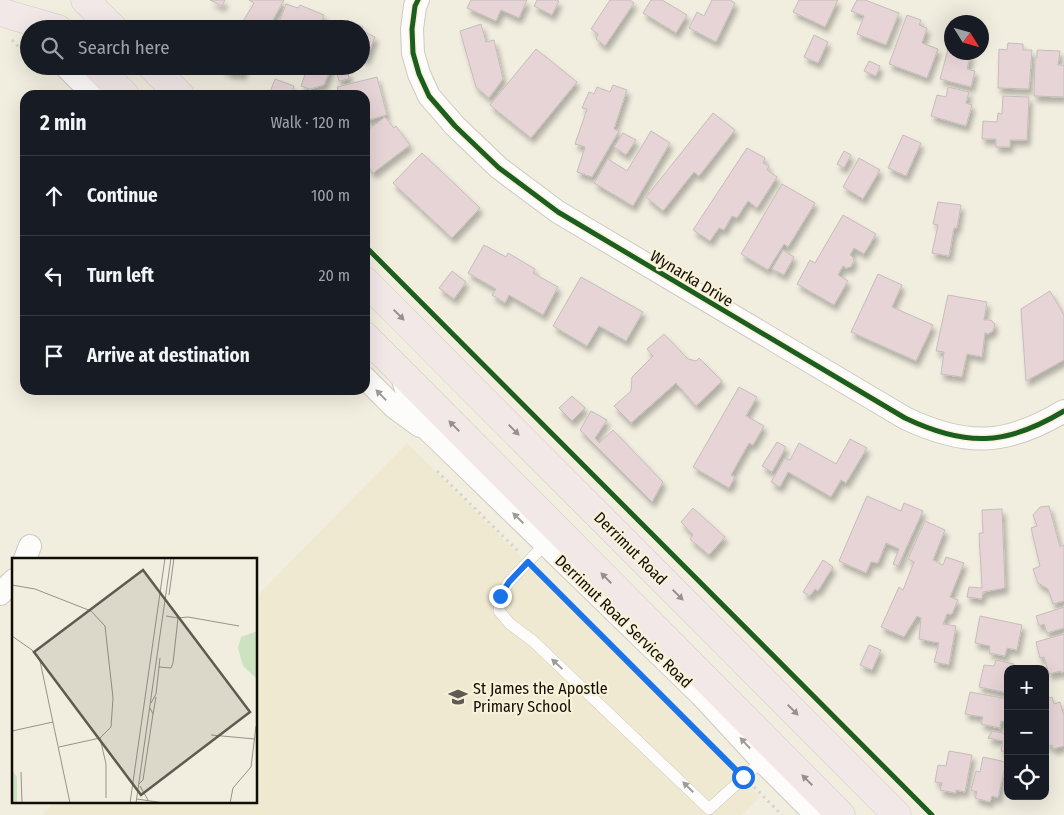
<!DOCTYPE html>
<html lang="en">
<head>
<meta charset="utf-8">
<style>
	:root { --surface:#171b24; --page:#20242c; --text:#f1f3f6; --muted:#9ea1a6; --line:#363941 }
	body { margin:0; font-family:"Fira Sans Condensed",sans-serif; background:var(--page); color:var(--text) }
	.controls { position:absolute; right:15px; bottom:15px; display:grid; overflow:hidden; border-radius:10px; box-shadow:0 5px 20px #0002 }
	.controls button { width:45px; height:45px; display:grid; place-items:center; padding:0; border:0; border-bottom:1px solid var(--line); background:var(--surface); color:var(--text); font:25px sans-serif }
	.compass { position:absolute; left:944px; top:15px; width:45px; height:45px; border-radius:50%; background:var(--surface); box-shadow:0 5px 20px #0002; rotate:127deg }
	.stop { position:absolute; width:15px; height:15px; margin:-11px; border:4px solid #1a73e8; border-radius:50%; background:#fff }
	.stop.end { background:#1a73e8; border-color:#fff; box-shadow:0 1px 5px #0008 }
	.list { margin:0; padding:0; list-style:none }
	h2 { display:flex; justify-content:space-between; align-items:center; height:65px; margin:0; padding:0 20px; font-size:21px }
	h2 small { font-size:16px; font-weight:400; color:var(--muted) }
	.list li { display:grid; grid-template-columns:32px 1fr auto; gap:15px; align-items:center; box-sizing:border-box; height:80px; padding:0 20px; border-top:1px solid var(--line) }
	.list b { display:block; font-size:19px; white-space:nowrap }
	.list em { font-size:16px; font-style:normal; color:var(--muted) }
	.icon { flex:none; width:28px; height:28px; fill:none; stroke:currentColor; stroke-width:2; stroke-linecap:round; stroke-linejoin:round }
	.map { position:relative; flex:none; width:1064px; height:815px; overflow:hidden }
	.search { position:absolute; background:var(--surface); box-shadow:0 5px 20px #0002; left:20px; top:20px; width:350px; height:55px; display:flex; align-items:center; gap:12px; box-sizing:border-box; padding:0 18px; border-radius:28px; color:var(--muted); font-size:19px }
	.panel { position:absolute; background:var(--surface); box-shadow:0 5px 20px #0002; left:20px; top:90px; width:350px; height:305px; border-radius:15px }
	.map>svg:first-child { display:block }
	.built { fill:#f0e9d1 }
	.building { fill:#e7d4d6; stroke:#c4beba; filter:url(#shadow) }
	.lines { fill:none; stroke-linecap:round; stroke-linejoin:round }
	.service-casing { stroke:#cdcabf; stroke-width:12 }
	.minor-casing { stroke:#cdcabf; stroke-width:24 }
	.trunk-casing { stroke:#cfcdc7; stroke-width:29 }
	.path { stroke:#d5d4d0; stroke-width:3; stroke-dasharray:2.5 4; stroke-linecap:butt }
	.service { stroke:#fdfcfa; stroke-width:11 }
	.minor { stroke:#fdfcfa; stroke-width:22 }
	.trunk { stroke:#f2e8e7; stroke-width:28 }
	.cycleway-casing { stroke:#f8f1d8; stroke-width:8 }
	.cycleway { stroke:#1b5e20; stroke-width:5 }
	.oneway { fill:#98908d }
	.oneway2 { fill:#9e9c98 }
	.route { stroke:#1a73e8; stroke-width:6 }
	.labels { text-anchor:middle; stroke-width:4.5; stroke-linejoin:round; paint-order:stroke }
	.street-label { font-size:16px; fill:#100d06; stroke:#f8f1d8 }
	.poi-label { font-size:16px; fill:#100d06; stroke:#f8f1d8; text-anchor:start }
	.inset-road { fill:none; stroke:#979388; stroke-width:1 }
	.view { fill:#5f5b52; fill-opacity:0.15; stroke:#5f5b52; stroke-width:2.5 }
	.inset-edge { fill:none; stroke:#100d06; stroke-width:2.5 }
</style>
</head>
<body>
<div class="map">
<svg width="1064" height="815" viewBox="0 0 1064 815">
	<defs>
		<filter id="shadow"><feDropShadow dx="3" dy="5.5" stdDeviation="2.5" flood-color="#0004"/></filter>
	</defs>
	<rect width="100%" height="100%" fill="#f1eddf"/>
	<!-- built -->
	<path class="built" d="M407,443L760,797L742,815H42L55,801H256V597Z"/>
	<!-- building -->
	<path class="building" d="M210,0H225L222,6Z
		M249,0H284L268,29H253L242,23L254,3Z
		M471,0H527L519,18L501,10L496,21L467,8Z
		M537,0H556L559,1L552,15L534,6Z
		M610,0H630L634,3L605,46L596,39L598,34L591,29Z
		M651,0H662L687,15L676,33L643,13Z
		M712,0H730L735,3L716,42L689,28L697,12L704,16Z
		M799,0H838L825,27L793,12Z
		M857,0H865L899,13L886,45L857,34L864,16L851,11Z
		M286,4L298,8L300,5L324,15L318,29H279L280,26L278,25Z
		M907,15L921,20L919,25L927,28L922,43L938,49L927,78L889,64Z
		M326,20L334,23L335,20L345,25L347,20L363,27L362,31L375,37L366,59L361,57V29H322Z
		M481,24L486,42L494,40L503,79L489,98L476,87L460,31Z
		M814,35L828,42L818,63L804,57Z
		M951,38L952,52L971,54L967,69L975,71L971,87L940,79Z
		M1008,43L1023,44V50H1032L1029,89L998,88L999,49L1007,50Z
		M536,49L577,82L531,138L490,105Z
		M1037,50L1060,51L1058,65H1064V97L1034,96L1035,58H1037Z
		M869,61L880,66L876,76L864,71Z
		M219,66H246L241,75L235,71L233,74Z
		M308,66H332L324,85L310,89L301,86Z
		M348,71L349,79L339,81L337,74Z
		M377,77L387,115L365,121V95H339L337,87Z
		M275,79L294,86L291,95H269Z
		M613,85L627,90L614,129L619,131L592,177L577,172L585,147L575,144L587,109L582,108L589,92L594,94L597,87L610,92Z
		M948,87L969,92L966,103L972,105L966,126L931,116L937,95L946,97Z
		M1003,96L1029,97L1027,140H1010V147H996V139H982L983,121L997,122L998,113L1002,114Z
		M713,113L735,130L699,176L694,172L663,211L646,197Z
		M385,117L394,128L396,126L410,145L373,173L365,162V127L368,130Z
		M651,131L670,143L633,206L594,183L608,159L627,171Z
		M623,133L636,140L626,155L614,147Z
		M903,135L921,143L906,176L888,168Z
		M747,148L765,158L763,163L769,166L767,170L777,177L757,208L748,201L737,218L732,216L724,230L719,228L710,241L693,230Z
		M844,151L851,155L844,168L837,164Z
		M422,153L480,208L452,238L393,183Z
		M859,158L880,170L863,199L843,187Z
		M782,184L815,203L788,247L784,244L768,270L741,254Z
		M938,202L961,205L957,228H954L949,256L932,253L938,225L933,224Z
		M843,215L876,234L864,254L854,248L850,255L853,257L854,261L851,267L846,268L843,266L838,275L848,281L834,305L797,284L810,260L815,263Z
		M484,245L506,257L508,253L535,269L533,273L558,287L543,315L509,295L505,303L492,295L496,289L468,273Z
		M783,250L794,257L784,275L772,269Z
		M452,271L466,282L454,299L439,288Z
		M878,274L902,285L892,307L933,325L916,361L851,332Z
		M581,277L643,312L626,341L599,326L587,346L553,326Z
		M1050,291L1064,315V360L1026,381L1021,309Z
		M948,295L987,302L984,320H991L995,324L993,331L988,334L985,333L982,357L967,354L962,377L941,374L944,352L936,351Z
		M664,334L688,359L696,361L699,358L722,381L696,406L676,383L631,423L614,406L631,391L632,377L653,356L647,349Z
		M739,387L757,397L746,416L764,426L753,445L749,443L731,475L735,477L729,488L693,467Z
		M572,396L585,408L572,421L559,408Z
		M591,411L607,420L595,438L599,443L613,430L663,482L652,502L580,430Z
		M850,439L867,448L846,483L841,480L831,497L788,472L780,487L771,482L785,458L790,460L799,443L836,464Z
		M777,442L786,447L772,472L762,466Z
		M867,496L901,511L904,503L923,511L898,566L893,564L899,549L886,543L878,563L871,562L866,573L839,561Z
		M1049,506L1060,547L1064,545V601L1053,604L1048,589L1038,583L1033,569L1040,566L1031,528L1037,526L1033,515L1040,507Z
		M693,508L725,537L709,555L690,539L693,535L681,522Z
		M1002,509L1005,588L983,592L982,599L967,597L969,587L982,588L979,533H983L982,510Z
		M925,521L945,530L933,560L943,565L946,557L964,563L950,597L958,600L952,614H947L943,624L956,626L949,665L934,662L939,643L919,639L921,618L917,616L904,637L881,627L899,587L903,590L914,562L908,559Z
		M823,560L833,567L818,591L815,589L810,596L803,592Z
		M1064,607V628L1047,633L1044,624L1039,626L1036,616Z
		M980,616L1022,625L1017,650L1007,648L1005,656L989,653L990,646L975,643Z
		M1064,634V672L1061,673V671L1049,674L1044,657L1040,658L1036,642Z
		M869,645L881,650L872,670L860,665Z
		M996,660L1014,664L1012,669H1008V693L979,687L984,665L994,666Z
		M970,692L1008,699L1007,722L1001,721L1000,728L981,724L983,717L965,714Z
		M1052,697L1054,704L1060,702L1064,716V746L1053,749L1052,745L1048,746L1045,735V699Z
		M992,731L1008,734V752L1001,751L1003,741L988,738Z
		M949,751L972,755L965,792L956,790V793L940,790L942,783L935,782L938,765L946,766Z
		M983,757L1006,762L998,798L992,796L990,802L975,798L977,792L971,790L976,771L980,772Z"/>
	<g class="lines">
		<!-- service casing -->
		<g class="service-casing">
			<path id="service" d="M545,544L509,582L500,596L499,611L510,624L533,641L709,809L762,761"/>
		</g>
		<!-- minor casing -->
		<g class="minor-casing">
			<path id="minor" d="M418,0L415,6L412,29L413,53L419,74L429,96L455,126L499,168L558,212L905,418C966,447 1006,446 1064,411
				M65,66L94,95
				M401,373L412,409L428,430L701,695L762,761L816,815
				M365,378L394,407L420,426
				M25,559L30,546
				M0,594L14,580"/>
		</g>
		<!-- trunk casing -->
		<g class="trunk-casing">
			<path id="trunk" d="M85,0L114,29
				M0,12L58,29
				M96,66L125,95
				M151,66L180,95
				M365,281L897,815
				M365,336L841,815"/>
		</g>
		<!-- path -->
		<path class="path" d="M12,40L29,57
			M37,66L46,75
			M437,471L518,551
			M538,572L734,767
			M754,787L782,815"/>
		<!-- service -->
		<use href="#service" class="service"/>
		<!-- minor -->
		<use href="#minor" class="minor"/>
		<!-- trunk -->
		<use href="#trunk" class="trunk"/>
		<!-- cycleway casing -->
		<g class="cycleway-casing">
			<path id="cycleway" d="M418,0L415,6L412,29L413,53L419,74L429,96L455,126L499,168L558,212L905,418C966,447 1006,446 1064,411
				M365,246L932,815"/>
		</g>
		<!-- cycleway -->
		<use href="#cycleway" class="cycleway"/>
	</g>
	<!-- one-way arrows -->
	<defs><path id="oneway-solid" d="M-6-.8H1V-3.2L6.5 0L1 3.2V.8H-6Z" transform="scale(1.25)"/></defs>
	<g class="oneway">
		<use href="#oneway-solid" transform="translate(399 315) rotate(45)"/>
		<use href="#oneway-solid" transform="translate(454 426) rotate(-135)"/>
		<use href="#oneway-solid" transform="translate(514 430) rotate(45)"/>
		<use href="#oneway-solid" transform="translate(606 578) rotate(-135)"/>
		<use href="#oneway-solid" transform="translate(678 595) rotate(45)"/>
		<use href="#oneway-solid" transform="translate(793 710) rotate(45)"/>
		<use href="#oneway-solid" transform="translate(807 780) rotate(-135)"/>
	</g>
	<g class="oneway2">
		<use href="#oneway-solid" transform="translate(381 395) rotate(-134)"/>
		<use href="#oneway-solid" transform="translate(518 518) rotate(-136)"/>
		<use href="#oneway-solid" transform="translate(557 664) rotate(-137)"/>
		<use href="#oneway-solid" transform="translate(745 743) rotate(-133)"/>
		<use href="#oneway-solid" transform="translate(688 787) rotate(-135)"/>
	</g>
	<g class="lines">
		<!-- route -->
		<path class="route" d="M500,596L509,582L528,562L743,777"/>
	</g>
	<!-- icons -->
	<defs>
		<g id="school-bare" transform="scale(1.5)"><path d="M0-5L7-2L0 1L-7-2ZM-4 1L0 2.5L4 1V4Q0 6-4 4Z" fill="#5f5b52" stroke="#f8f1d8" stroke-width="2.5" paint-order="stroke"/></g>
	</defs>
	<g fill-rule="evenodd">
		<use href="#school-bare" x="458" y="697"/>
	</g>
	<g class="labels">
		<!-- street labels -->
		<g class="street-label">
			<text transform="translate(692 278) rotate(31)" y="6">Wynarka Drive</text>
			<text transform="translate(631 548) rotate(45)" y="6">Derrimut Road</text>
			<text transform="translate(624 621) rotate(44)" y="6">Derrimut Road Service Road</text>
		</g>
		<!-- poi labels -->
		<g class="poi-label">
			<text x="473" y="694">St James the Apostle<tspan x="473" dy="18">Primary School</tspan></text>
		</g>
	</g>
	<!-- overview -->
	<g transform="translate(12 558)">
		<rect width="245" height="245" fill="#f1eddf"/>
		<path d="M245,73V121L231,108L226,90L229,79ZM0,212L5,219V245H0Z" fill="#cbe3c0"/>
		<path class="inset-road" d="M0,27L23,31L79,53L93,68L101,140L99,169L88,180L47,189M157,37L162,0M166,60L176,59L227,68M0,78L20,92L28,103L58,245M147,109L159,110L161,105L166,60L154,58M139,145L144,136L148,100M141,156L144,139M0,173L41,164M199,177L243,181M88,180L94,206V240M9,214L10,245M127,226L131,222L141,156L138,150M128,228L136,242M125,241L152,245M118,245L153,0M124,245L159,0M218,245L221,230L239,209L244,168"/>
		<path class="view" d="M131,12L238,154L129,237L22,94Z"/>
		<rect width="245" height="245" class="inset-edge"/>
	</g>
</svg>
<div class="controls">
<button>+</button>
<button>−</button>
<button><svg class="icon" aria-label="locate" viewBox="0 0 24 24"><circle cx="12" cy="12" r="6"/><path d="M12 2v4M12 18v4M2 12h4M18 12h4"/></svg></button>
</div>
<svg class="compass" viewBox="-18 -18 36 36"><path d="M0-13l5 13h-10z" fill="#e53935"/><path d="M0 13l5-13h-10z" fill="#9ea1a6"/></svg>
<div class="stop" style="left:743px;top:777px"></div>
<div class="stop end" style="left:500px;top:596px"></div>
<div class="search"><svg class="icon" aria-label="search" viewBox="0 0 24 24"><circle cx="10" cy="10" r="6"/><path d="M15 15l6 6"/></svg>Search here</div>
<section class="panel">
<h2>2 min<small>Walk · 120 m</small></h2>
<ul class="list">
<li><svg class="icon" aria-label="ahead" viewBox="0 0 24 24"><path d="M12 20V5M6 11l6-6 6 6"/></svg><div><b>Continue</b></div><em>100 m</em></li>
<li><svg class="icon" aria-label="left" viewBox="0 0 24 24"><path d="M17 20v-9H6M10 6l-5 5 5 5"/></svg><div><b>Turn left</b></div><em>20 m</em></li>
<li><svg class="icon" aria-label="arrive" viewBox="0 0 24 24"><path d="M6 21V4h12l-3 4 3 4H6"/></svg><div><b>Arrive at destination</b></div></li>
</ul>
</section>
</div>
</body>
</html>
